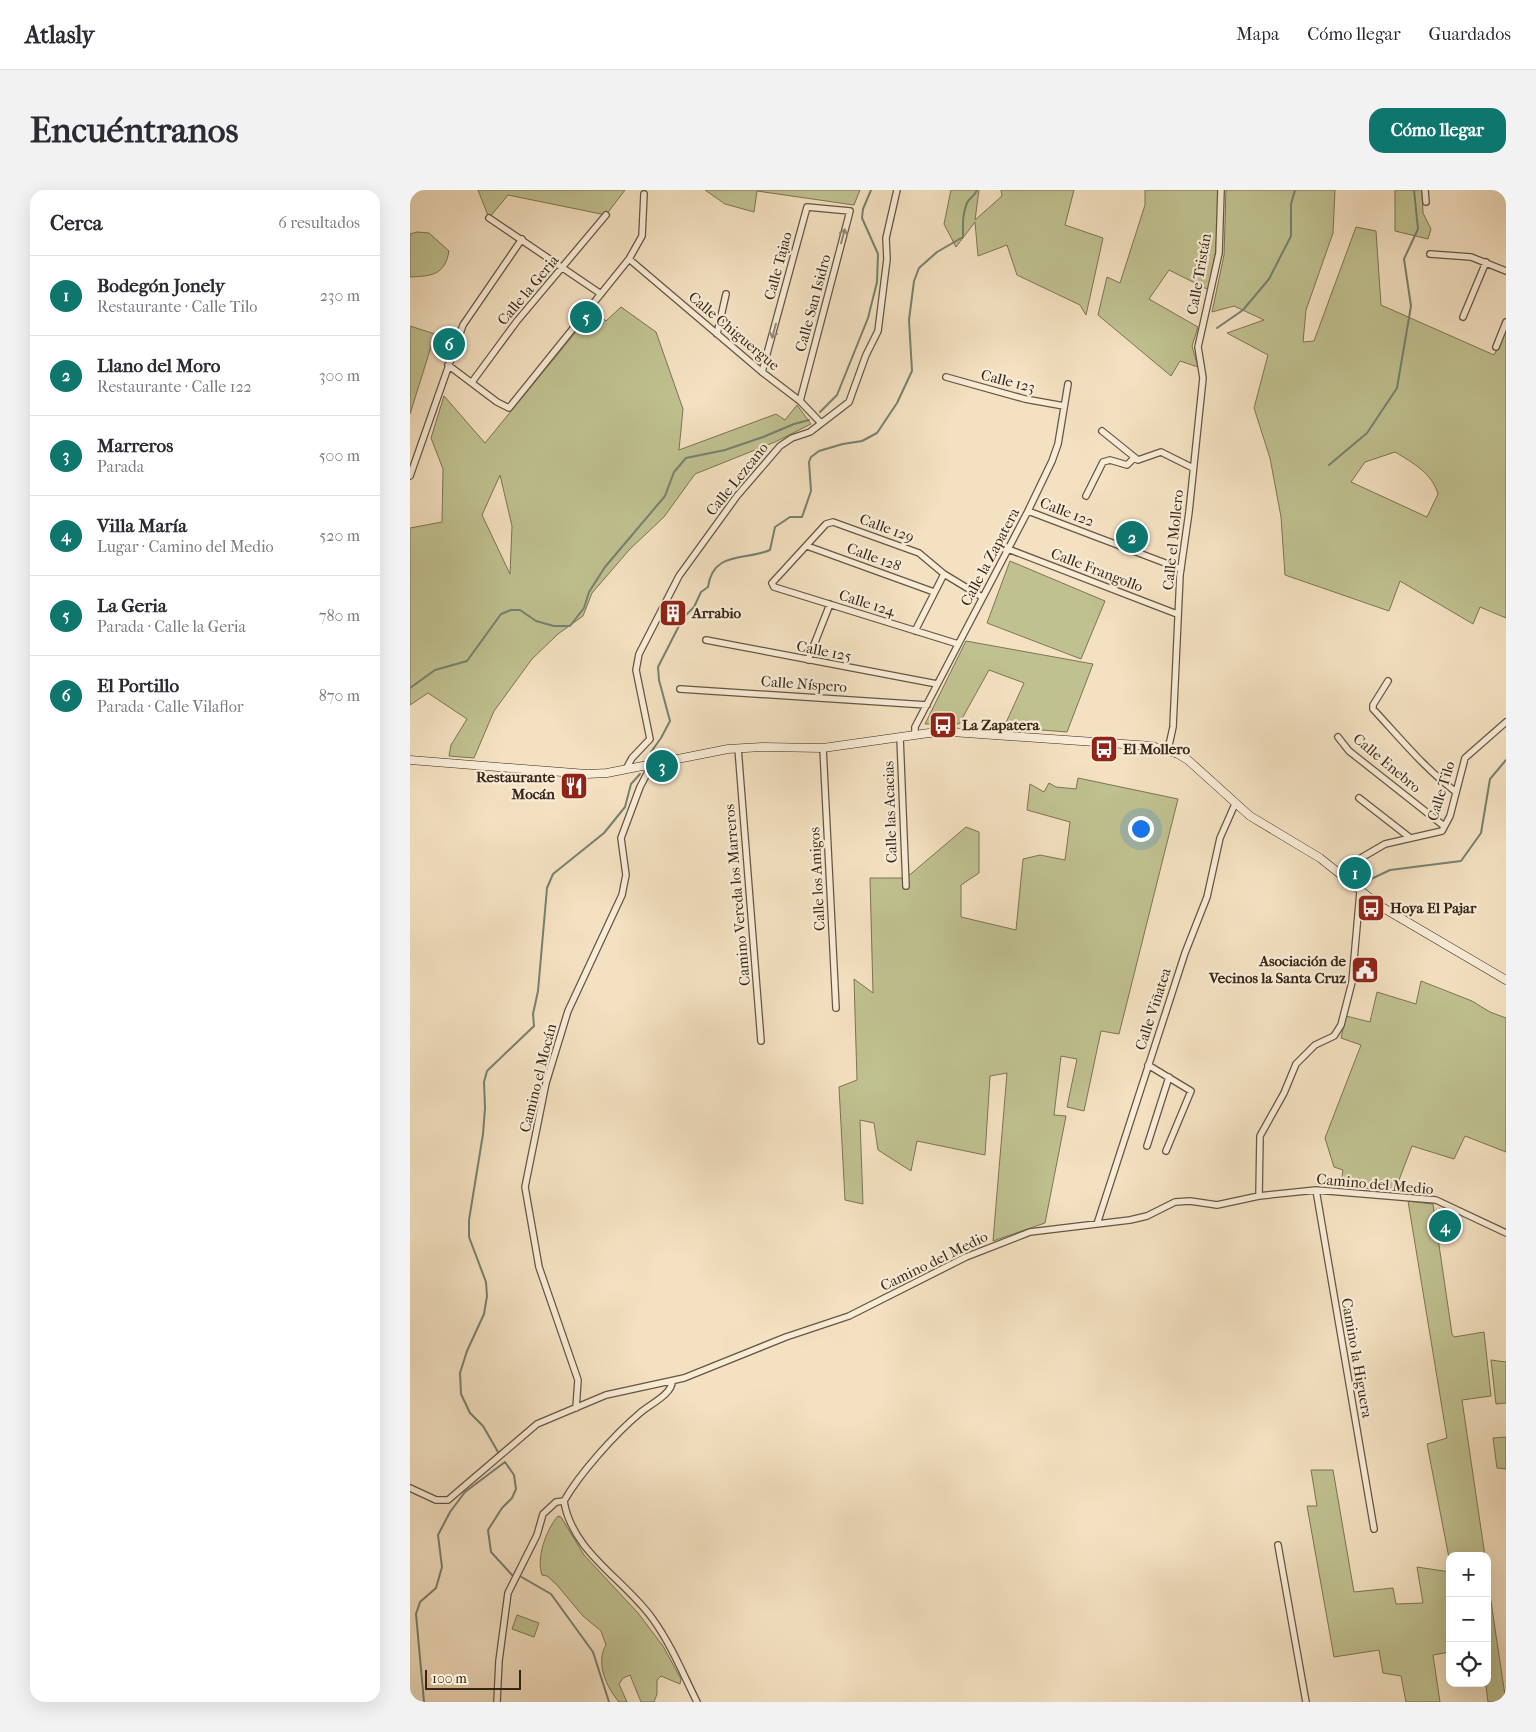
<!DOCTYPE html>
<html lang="es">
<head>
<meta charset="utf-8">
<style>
	:root { --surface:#fff; --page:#f2f2f3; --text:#2b2b33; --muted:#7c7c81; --line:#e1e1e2; --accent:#0f766e }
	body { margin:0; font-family:"IM FELL French Canon",serif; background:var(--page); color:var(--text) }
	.controls { position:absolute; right:15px; bottom:15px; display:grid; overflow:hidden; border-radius:10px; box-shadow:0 5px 20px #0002 }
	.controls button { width:45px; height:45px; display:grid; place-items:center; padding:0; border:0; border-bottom:1px solid var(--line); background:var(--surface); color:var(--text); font:25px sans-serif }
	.scale { position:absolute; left:15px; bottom:12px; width:96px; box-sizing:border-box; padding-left:5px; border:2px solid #372618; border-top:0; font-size:14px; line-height:18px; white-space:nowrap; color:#372618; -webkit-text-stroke:4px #f8ecd7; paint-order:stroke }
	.you { position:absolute; left:730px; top:638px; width:18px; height:18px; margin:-12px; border:4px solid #fff; border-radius:50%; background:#1a73e8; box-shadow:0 0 0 8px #1a73e833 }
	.badge { display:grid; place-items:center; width:32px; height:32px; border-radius:50%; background:var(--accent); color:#fff; font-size:16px; font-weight:700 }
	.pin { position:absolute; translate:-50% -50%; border:2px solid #fff; box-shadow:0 1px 5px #0006 }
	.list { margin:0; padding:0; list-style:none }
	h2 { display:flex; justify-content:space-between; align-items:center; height:65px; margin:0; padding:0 20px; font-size:21px }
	h2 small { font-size:16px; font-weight:400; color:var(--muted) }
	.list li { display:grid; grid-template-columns:32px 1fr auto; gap:15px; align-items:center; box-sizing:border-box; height:80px; padding:0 20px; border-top:1px solid var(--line) }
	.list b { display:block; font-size:19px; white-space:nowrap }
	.list p { margin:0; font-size:16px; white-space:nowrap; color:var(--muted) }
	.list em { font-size:16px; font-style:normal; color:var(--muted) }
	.icon { flex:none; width:28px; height:28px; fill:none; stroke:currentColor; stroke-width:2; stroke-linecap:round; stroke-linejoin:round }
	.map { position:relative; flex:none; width:1096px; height:1512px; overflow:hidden; border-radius:15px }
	header { display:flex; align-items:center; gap:30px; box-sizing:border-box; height:70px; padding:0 25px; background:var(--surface); border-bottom:1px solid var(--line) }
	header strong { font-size:24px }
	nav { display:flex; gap:28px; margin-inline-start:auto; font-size:18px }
	.intro { display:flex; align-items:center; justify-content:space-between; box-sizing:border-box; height:120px; padding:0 30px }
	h1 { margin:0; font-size:35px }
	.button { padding:12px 22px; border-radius:15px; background:var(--accent); color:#fff; font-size:18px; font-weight:700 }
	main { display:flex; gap:30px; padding:0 30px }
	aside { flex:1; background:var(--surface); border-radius:15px; box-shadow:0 5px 20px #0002 }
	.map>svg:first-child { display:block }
	.green { fill:#c0c190; stroke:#7c7454; fill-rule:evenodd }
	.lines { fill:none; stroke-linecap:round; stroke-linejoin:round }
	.stream { stroke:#748171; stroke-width:2 }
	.minor-casing { stroke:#665542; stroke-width:8 }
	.secondary-casing { stroke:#372618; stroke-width:9 }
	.minor { stroke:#f8ecd7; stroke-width:5.5 }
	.secondary { stroke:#f8ecd7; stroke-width:8 }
	.oneway { stroke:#988978 }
	.labels { text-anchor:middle; stroke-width:4.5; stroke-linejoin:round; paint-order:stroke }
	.street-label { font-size:15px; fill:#372618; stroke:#f8ecd7 }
	.poi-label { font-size:15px; font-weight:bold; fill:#372618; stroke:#f8ecd7; text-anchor:start }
</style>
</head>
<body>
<header>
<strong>Atlasly</strong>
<nav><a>Mapa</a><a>Cómo llegar</a><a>Guardados</a></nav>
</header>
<div class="intro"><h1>Encuéntranos</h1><a class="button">Cómo llegar</a></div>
<main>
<aside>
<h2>Cerca<small>6 resultados</small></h2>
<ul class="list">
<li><span class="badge">1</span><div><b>Bodegón Jonely</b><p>Restaurante · Calle Tilo</p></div><em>230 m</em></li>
<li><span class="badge">2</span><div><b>Llano del Moro</b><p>Restaurante · Calle 122</p></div><em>300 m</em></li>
<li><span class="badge">3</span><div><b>Marreros</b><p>Parada</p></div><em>500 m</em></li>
<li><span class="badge">4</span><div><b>Villa María</b><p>Lugar · Camino del Medio</p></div><em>520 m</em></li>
<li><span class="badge">5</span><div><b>La Geria</b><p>Parada · Calle la Geria</p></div><em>780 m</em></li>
<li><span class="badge">6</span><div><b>El Portillo</b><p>Parada · Calle Vilaflor</p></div><em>870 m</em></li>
</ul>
</aside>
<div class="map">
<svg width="1096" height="1512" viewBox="0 0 1096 1512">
	<rect width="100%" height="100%" fill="#f4e1c1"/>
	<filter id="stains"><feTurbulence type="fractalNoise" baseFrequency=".004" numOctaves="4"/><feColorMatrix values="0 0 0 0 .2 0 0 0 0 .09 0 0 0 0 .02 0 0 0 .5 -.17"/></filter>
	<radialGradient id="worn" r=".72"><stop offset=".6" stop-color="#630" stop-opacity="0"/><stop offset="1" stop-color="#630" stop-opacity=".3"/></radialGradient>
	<!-- green -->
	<path class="green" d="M68,0H215L196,25L98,5L79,28Z
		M295,0H450L444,15L347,1L344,22L315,14Z
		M541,0H569L565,30L592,6L591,0H664L655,35L693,48L676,125L670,115L607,85L597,55L568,66L565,32L546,57L534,34Z
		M735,0H809L806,59L799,100L759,80L739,109L788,137L782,156L788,177L770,171L761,186L688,125L697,87L710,93L735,15Z
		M816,0H925L923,43L896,120L893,152L904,151L946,37L966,41L971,115L1084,165L1096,141V428L1070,417L1063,434L990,391L979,421L875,385L871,327L860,268L844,218L858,165L817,143L854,130L824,116L802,122L814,65ZM985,262C1003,273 1022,283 1028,304L1017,327L941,292L955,272Z
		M985,0H1012L1013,23L1021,39L1018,49L985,41Z
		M7,42L19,43L39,61C35,85 22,86 0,87V44Z
		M211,117L246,142L273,219L269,260L366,224L375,230L387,215L401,234L365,252L285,284L254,327L220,359L182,403L173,426L148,444L122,469L84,521L64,568L39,566L41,555L57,529L18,503L0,515V338L32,332L33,279L21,248L34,206L75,253L183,121L196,131ZM90,285L102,336L100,384L72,325Z
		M0,136L25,144L0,224Z
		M600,371L695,411L671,469L577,433Z
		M556,451L683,474L657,542L594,537L614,493L579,480L549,534H515Z
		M668,588L768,609L709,844L691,841L674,921L657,917L667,869L651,866L644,925L656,926L635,1033L583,1051L597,883L580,886L575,965L507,951L501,981L468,960L464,933L450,930L453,1014L435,1010L429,897L447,890L444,789L463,803L460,688H496L556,637L569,642V683L551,695V727L606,740L613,669L630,665L655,670L660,632L617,620L620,594L634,602L639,593L646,597L666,599Z
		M1011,791L1062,811L1080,822L1096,828V962L1055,946L1044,969L1002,956L984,1003L931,994L933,980L924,977L915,948L951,855L931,848L936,826L960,832L967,802L1006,814Z
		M998,1011L1023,1014L1042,1144L1044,1147L1074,1142L1081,1206L1052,1210L1075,1366H1040V1373L1017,1254L1037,1248Z
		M1081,1170L1096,1172V1213L1086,1214Z
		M1096,1247V1279L1087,1278L1083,1248Z
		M901,1280H923L944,1402L983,1398L986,1414L1013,1413L1007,1377L1040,1382V1462L1023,1465L1030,1512H996L991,1486L973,1483L969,1460L924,1467L897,1316H907Z
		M148,1326L151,1327L174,1365L228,1423L253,1456L271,1489L270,1494L251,1486L247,1490V1504L244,1512H231L220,1485L213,1488L209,1494L217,1512H209C197,1498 185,1473 196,1455L191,1441L173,1426L146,1394L137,1386L132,1385C126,1368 136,1340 148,1326Z
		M1077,1385L1096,1512H1078L1076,1496H1059V1493H1077Z
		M107,1425L129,1433L124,1447L102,1439Z"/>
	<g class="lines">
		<!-- stream -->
		<path class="stream" d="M807,138L833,120L859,89L881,46V14L885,0
			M410,222L427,205L458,128L467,92L468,64L452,28L453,19L461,0
			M919,275L957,243L987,198L1001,116L994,69L1008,39L1004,0
			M0,498L25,480L57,471L91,424L101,420H110L126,431L144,436H160L174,418L179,402L195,377L255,306L264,282L276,268L315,260L353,247L384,234L399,230
			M241,562L251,548L260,531L249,490L248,477L273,428L284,417L291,402L298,397C303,361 334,371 360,360L365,337L380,327H392L401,301L399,272L401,267L409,261L433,254L452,251L467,243L487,213L502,181L499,130L504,91L509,78L527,62L553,47C553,36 552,24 557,13C559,8 565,6 567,0
			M959,690L980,680L1051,671L1071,643L1080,589L1096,570
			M88,1262L73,1236L60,1223L51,1204L50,1183L57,1161L74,1124L77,1106L76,1092L59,1047V1030L73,944L75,918L74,892L77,881L124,836L123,824L128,801L137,698L143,684L194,643L215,617L221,594L230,584
			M14,1512L6,1424L10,1412L26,1398L32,1377L28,1345L40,1322L55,1302L95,1272L104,1285L106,1299L102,1308L92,1318L78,1340L81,1362L102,1385H108L141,1404L183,1462L199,1512"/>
		<!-- minor casing -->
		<g class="minor-casing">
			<path id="minor" d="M1015,0L1016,12
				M79,28L191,104
				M1020,64L1061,67L1096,81
				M219,69L352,182L390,211L411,233
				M1053,127L1076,72
				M307,144L316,104
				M1086,157L1096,132
				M38,175L87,212L99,218L219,69L232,46L234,4
				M352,182L397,17L440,21L390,211
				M536,187L615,209L654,216
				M62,192L107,131L196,25
				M692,241L728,270L751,262L783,278
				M0,286L53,135L112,49
				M676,306L693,272L700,270L717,275L724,268
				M618,321L771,379
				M397,356L524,402
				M598,359L767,424
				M505,441L534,384
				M296,450L527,494
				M548,454L364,397L362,393L416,334L423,332L509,363L534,384L572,407
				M398,470L420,414
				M978,491L963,515V519C990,548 1015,579 1046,602
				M270,499L517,515
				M505,545V537L618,321L642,271L648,254L658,194
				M490,547L496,696
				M928,547L939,561L1034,636
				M328,558L351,851
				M413,558L426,818
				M758,560L763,537L770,385L779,322L793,188L788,157L809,63L811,0
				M216,579L222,568L240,549L226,480L229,464L269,386L327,306L370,256L382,248L400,242L439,212L456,165L468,141L477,69L476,48L487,0
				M949,608L999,647
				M927,682L975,654L1032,641L1040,626L1055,568L1096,532
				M738,875L781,901L756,961
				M737,956L759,887
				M906,1000L964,1339
				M849,1006L850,946L874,903L886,874L905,855L924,846L931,835L942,792L950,702
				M687,1034L775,763L797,707L810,648L825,614
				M262,1192C262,1204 239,1215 230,1223C205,1244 170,1283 154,1311C162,1362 214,1389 242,1428C261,1454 273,1484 287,1512
				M166,1218L168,1190L129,1077L115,997L136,893L158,821L212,705L216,685L211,648L230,597L242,574
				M0,1298L26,1310H38L127,1234L196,1205L274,1188L376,1147L439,1126L556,1067L620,1042L720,1030L737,1026L765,1012L780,1011L807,1015L849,1006L906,1000L1026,1010L1096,1043
				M868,1355L896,1512
				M87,1512L89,1471L98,1403L127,1345L133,1324L146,1312L154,1311"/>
		</g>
		<!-- secondary casing -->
		<g class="secondary-casing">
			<path id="secondary" d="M0,570L177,584L197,583L318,559L352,557L413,558L519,543L542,542L742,556L768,564L778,570L840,626L910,668L970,716L1096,790"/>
		</g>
		<!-- minor -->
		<use href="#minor" class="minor"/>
		<!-- secondary -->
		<use href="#secondary" class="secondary"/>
	</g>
	<!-- one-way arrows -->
	<defs><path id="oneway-shaft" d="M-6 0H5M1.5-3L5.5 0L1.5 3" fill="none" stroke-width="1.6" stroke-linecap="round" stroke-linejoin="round" transform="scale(1.25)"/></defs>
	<g class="oneway">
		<use href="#oneway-shaft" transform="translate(433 46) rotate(-75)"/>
		<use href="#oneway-shaft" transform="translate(364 141) rotate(105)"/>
	</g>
	<!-- icons -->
	<defs>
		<g id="building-square" transform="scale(1.4375)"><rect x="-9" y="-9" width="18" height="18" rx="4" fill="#8f2418" stroke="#f8ecd7"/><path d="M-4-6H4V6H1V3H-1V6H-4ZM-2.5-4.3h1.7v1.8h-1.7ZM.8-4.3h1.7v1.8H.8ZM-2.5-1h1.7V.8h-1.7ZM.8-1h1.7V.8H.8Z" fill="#fff"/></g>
		<g id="bus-square" transform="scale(1.4375)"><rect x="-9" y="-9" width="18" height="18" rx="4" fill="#8f2418" stroke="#f8ecd7"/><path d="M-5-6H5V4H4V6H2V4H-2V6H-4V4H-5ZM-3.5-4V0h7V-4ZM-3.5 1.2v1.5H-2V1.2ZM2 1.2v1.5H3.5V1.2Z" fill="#fff"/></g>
		<g id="restaurant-square" transform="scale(1.4375)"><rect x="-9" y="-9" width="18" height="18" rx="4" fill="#8f2418" stroke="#f8ecd7"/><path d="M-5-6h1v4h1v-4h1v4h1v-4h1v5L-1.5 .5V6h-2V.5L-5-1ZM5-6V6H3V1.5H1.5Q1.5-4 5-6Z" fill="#fff"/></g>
		<g id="civic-square" transform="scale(1.4375)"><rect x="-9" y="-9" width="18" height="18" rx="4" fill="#8f2418" stroke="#f8ecd7"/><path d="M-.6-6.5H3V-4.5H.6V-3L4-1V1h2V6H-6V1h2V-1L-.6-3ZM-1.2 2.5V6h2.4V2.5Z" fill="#fff"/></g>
	</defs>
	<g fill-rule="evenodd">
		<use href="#building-square" x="263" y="423"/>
		<use href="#bus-square" x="533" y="535"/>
		<use href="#bus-square" x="694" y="559"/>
		<use href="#restaurant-square" x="164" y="596"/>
		<use href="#bus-square" x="961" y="718"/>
		<use href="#civic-square" x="955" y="780"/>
	</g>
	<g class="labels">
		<!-- street labels -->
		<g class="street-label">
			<text transform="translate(368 76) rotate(-75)" y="5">Calle Tajao</text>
			<text transform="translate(789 84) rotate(-80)" y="5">Calle Tristán</text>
			<text transform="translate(118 100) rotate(-50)" y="5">Calle la Geria</text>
			<text transform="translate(403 113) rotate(-75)" y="5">Calle San Isidro</text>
			<text transform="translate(324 141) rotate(40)" y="5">Calle Chiguergue</text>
			<text transform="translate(598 191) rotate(14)" y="5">Calle 123</text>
			<text transform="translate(327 289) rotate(-51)" y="5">Calle Lezcano</text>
			<text transform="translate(657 322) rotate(21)" y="5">Calle 122</text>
			<text transform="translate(477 338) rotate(20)" y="5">Calle 129</text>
			<text transform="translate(763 350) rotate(-84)" y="5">Calle el Mollero</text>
			<text transform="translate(464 367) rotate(20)" y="5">Calle 128</text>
			<text transform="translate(580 367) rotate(-62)" y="5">Calle la Zapatera</text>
			<text transform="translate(687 380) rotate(21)" y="5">Calle Frangollo</text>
			<text transform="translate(457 413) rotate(17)" y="5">Calle 124</text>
			<text transform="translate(414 461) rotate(11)" y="5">Calle 125</text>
			<text transform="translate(394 494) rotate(4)" y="5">Calle Níspero</text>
			<text transform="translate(977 573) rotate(40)" y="5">Calle Enebro</text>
			<text transform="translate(1031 601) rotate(-73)" y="5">Calle Tilo</text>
			<text transform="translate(480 622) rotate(-92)" y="5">Calle las Acacias</text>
			<text transform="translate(407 689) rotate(-93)" y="5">Calle los Amigos</text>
			<text transform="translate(327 705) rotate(-95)" y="5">Camino Vereda los Marreros</text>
			<text transform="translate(743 819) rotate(-72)" y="5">Calle Viñatea</text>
			<text transform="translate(128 888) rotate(-76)" y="5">Camino el Mocán</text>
			<text transform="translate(965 994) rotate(5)" y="5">Camino del Medio</text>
			<text transform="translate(524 1071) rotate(-26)" y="5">Camino del Medio</text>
			<text transform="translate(947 1168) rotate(80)" y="5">Camino la Higuera</text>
		</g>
		<!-- poi labels -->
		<g class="poi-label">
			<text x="282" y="428">Arrabio</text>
			<text x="552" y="540">La Zapatera</text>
			<text x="713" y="564">El Mollero</text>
			<text x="145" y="592" text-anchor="end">Restaurante<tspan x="145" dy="17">Mocán</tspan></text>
			<text x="980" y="723">Hoya El Pajar</text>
			<text x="936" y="776" text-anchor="end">Asociación de<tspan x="936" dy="17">Vecinos la Santa Cruz</tspan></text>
		</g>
	</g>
	<rect width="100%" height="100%" filter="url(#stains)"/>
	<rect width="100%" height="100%" fill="url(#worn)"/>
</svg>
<div class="controls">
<button>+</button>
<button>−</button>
<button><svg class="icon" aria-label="locate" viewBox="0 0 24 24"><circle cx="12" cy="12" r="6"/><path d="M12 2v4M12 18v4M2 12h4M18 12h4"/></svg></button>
</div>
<div class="scale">100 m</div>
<div class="you"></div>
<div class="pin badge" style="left:945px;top:683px">1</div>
<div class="pin badge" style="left:722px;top:347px">2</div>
<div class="pin badge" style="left:252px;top:576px">3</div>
<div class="pin badge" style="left:1035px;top:1036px">4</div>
<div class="pin badge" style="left:176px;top:127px">5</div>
<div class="pin badge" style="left:39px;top:154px">6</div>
</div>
</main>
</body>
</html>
